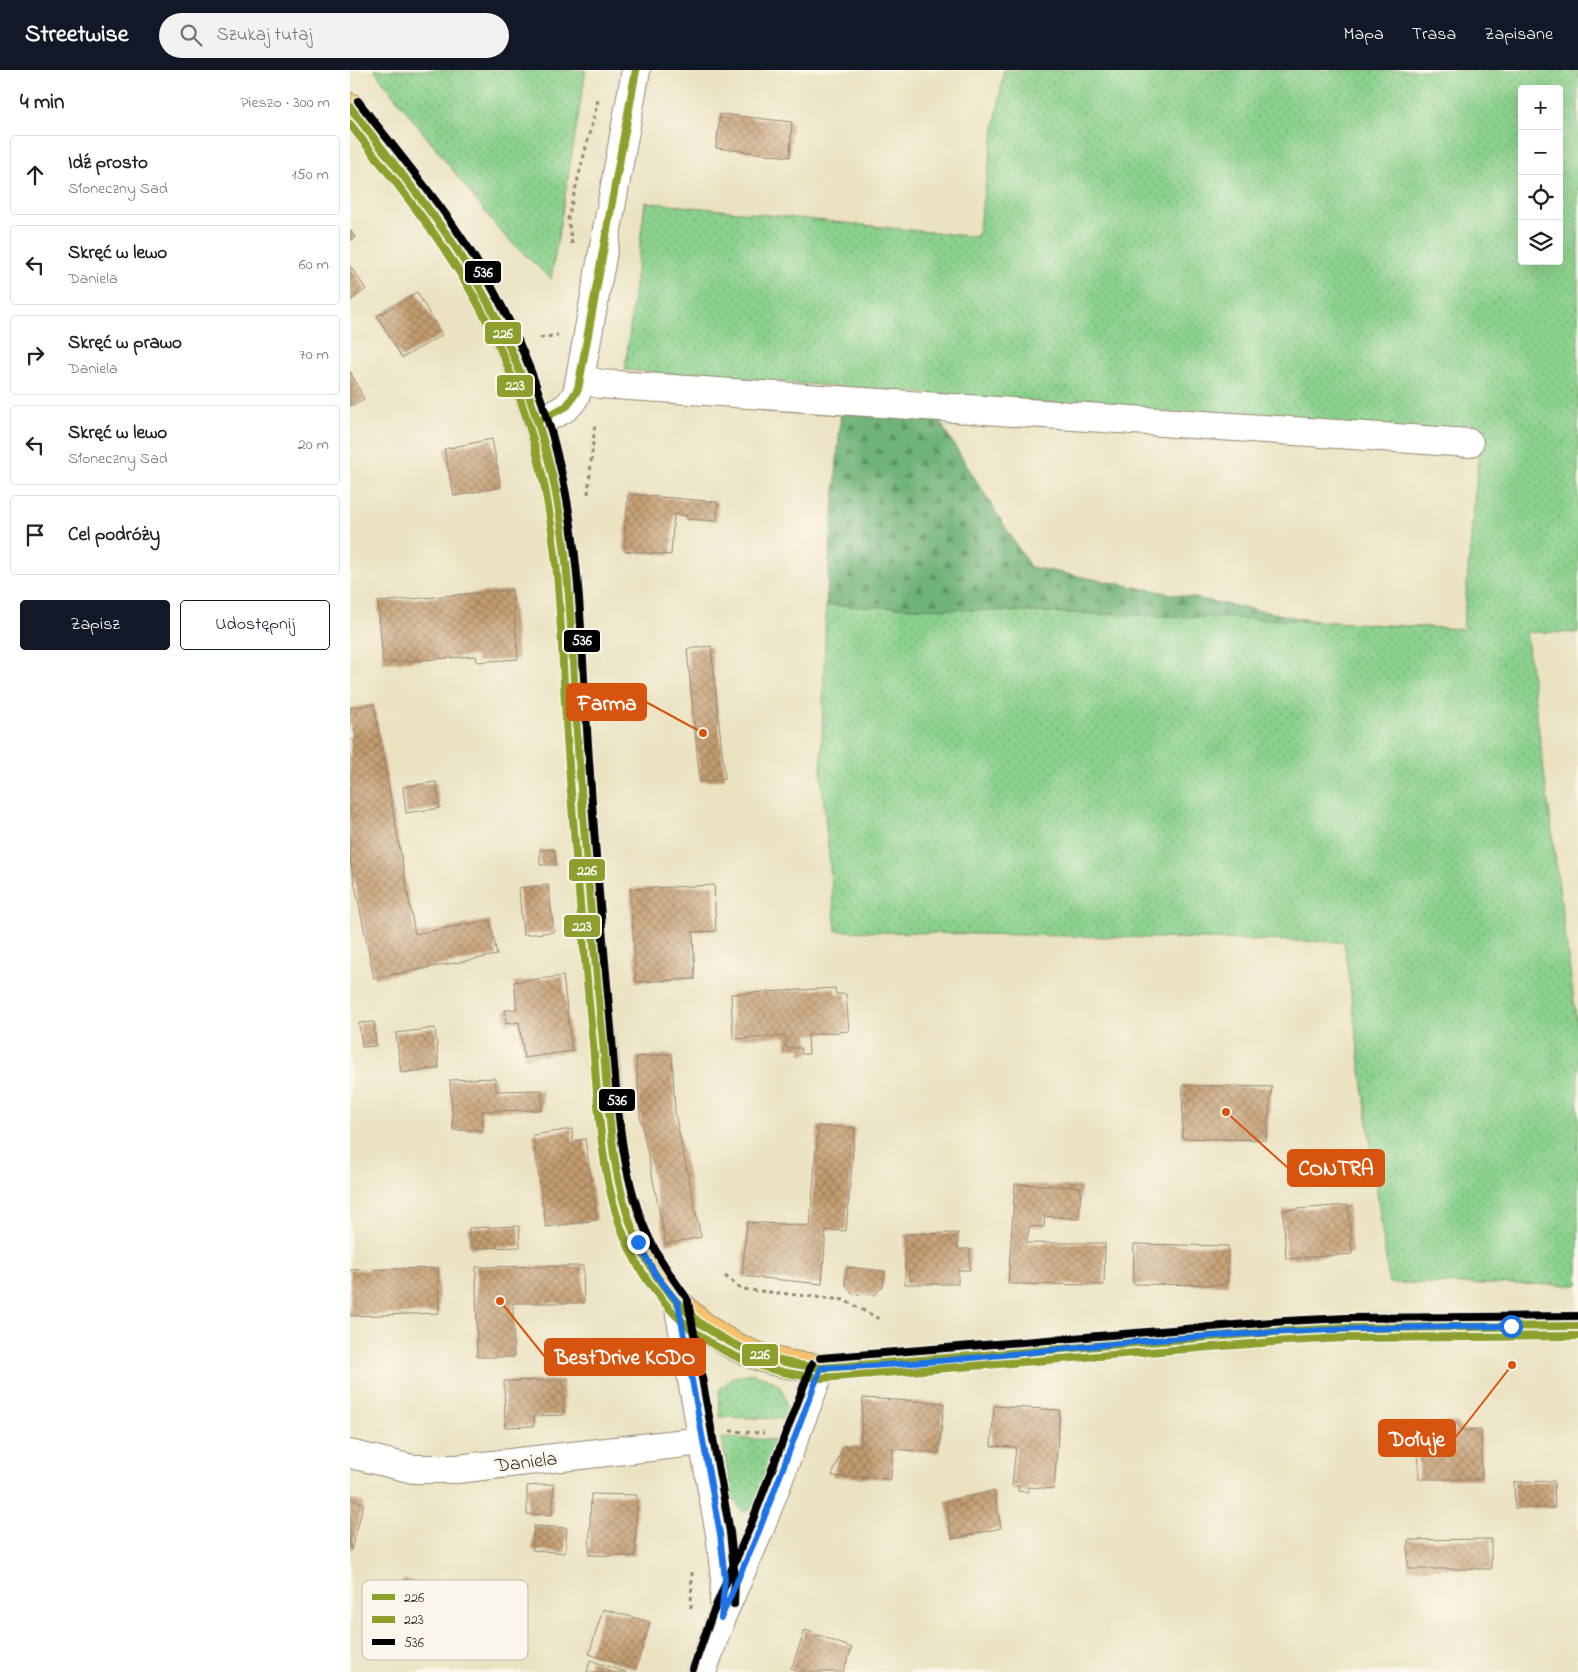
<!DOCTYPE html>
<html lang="pl">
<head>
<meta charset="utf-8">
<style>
	:root { --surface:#fff; --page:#f2f2f2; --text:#202124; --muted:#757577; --line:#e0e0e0; --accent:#111827 }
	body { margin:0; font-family:"Indie Flower",sans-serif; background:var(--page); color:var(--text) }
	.controls { position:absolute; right:15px; top:15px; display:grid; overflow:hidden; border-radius:5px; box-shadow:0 5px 20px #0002 }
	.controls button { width:45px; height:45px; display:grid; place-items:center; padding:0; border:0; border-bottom:1px solid var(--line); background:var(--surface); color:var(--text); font:25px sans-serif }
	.stop { position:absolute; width:15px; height:15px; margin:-11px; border:4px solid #1a73e8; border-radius:50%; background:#fff }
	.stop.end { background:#1a73e8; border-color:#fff; box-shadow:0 1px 5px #0008 }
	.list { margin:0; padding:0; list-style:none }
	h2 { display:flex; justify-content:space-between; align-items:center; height:65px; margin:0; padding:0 20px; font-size:21px }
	h2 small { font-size:16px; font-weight:400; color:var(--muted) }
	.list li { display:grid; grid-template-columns:32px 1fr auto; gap:15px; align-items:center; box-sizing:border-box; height:80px; margin:0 10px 10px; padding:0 10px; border:1px solid var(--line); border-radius:5px }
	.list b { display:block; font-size:19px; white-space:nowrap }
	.list p { margin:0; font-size:16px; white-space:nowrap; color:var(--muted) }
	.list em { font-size:16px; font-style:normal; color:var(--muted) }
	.actions { display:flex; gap:10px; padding:15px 20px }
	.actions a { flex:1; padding:11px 0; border:1px solid var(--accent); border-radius:5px; text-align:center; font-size:18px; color:var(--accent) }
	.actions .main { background:var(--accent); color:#fff }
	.icon { flex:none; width:28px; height:28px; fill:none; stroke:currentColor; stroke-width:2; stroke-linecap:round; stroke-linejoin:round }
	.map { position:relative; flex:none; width:1228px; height:1602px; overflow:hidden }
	header { display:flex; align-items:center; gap:30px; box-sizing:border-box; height:70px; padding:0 25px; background:var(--accent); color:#fff }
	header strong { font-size:24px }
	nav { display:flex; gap:28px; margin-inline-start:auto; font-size:18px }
	.search { width:350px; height:45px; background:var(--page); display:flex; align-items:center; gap:12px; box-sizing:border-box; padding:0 18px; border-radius:28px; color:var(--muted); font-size:19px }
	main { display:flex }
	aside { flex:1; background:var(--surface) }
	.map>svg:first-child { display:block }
	.grass { fill:url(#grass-dots); stroke:#637e55; fill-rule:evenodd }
	.forest { fill:url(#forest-firs); stroke:#566e4b }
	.building { fill:url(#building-cross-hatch) }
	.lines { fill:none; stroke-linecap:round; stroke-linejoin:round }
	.minor-casing { stroke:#938670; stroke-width:30 }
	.major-casing { stroke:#938670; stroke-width:30 }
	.path { stroke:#938670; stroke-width:3; stroke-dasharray:4 4; stroke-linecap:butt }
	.minor { stroke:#fff; stroke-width:28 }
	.major { stroke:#f5c16b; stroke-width:28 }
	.bus-1-casing { stroke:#fbf7ec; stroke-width:11 }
	.bus-2-casing { stroke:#fbf7ec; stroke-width:11 }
	.bus-3-casing { stroke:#fbf7ec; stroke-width:11 }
	.bus-1 { stroke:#8da02d; stroke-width:8 }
	.bus-2 { stroke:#8da02d; stroke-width:8 }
	.bus-3 { stroke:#000; stroke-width:8 }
	.route { stroke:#1a73e8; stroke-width:6 }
	.labels { text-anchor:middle; stroke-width:5; stroke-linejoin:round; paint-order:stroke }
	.street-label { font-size:20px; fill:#3b2a1e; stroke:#fbf7ec }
	.key { fill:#fbf7ec; stroke:#c1baae; stroke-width:1 }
	.key-label { font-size:14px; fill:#3b2a1e }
	.leader { fill:none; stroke:#d7540e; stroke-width:2 }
	.callout-dot { fill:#d7540e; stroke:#fbf7ec; stroke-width:2 }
	.callout { fill:#d7540e; stroke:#d7540e; stroke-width:2 }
	.callout-label { font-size:21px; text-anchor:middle; font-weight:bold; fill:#fff }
	.line-badge { stroke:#fbf7ec; stroke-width:2 }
	.badge-label { font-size:14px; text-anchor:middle; font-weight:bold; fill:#fff }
</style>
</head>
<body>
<header>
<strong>Streetwise</strong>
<div class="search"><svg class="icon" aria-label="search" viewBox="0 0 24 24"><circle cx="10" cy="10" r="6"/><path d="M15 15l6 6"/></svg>Szukaj tutaj</div>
<nav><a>Mapa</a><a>Trasa</a><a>Zapisane</a></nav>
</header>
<main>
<aside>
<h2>4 min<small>Pieszo · 300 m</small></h2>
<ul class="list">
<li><svg class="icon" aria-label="ahead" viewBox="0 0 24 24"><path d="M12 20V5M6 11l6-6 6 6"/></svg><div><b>Idź prosto</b><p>Słoneczny Sad</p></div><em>150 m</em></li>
<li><svg class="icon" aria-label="left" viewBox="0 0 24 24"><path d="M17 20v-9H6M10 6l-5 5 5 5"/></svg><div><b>Skręć w lewo</b><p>Daniela</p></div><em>60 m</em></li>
<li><svg class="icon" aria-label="right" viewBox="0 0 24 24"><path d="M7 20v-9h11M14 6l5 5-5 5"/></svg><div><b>Skręć w prawo</b><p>Daniela</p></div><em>70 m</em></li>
<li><svg class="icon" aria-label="left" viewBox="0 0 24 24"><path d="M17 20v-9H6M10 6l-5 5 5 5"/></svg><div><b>Skręć w lewo</b><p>Słoneczny Sad</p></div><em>20 m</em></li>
<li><svg class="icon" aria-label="arrive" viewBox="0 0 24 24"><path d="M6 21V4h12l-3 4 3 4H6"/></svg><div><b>Cel podróży</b></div></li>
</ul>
<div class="actions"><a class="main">Zapisz</a><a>Udostępnij</a></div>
</aside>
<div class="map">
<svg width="1228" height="1602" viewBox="0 0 1228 1602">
	<defs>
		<pattern id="grass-dots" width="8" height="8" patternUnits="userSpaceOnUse" patternTransform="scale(1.25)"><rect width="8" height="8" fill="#8bd18c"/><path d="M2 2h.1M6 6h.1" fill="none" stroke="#73aa72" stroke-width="1.8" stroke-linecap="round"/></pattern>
		<pattern id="forest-firs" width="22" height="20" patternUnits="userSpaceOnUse" patternTransform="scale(1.25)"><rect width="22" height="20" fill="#70b378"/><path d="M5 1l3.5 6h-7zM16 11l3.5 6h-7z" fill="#5d9262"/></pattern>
		<pattern id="building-cross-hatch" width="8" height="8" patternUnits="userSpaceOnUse" patternTransform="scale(1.25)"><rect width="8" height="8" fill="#c49d70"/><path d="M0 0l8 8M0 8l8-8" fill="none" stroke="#a0805b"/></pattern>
	</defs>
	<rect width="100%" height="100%" fill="#fbf7ec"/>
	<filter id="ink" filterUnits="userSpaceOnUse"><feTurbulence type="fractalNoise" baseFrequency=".02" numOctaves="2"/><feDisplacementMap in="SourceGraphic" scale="10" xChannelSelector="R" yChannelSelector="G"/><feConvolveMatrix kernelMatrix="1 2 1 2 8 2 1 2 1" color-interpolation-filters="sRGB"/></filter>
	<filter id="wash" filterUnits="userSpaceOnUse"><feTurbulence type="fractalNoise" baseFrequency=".0096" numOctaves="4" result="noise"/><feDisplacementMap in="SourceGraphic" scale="20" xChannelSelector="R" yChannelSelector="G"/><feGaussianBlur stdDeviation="1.12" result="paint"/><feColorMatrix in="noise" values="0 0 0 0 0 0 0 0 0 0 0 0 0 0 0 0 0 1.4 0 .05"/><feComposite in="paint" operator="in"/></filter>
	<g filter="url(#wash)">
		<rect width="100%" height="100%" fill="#ebe2c1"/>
		<!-- grass -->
		<path class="grass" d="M24,0H236L201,209L152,163Z
			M654,0H1228V563L1176,562L1228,963V1215L1039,1213L994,872L486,861L471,704L476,535L965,551L1113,559L1130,366L275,300L295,132L627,167ZM1172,19H1209V191H1172Z
			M400,1303C431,1310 436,1318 437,1349L370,1347L369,1320L381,1308Z
			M372,1368L430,1370L406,1438L393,1442L382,1428Z"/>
		<!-- forest -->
		<path class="forest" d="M491,340L588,349L680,497L965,551L476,535Z"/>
		<g id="blocks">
			<!-- building -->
			<path class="building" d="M370,44L442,52L440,87L366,78Z
				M0,160L5,167L0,171Z
				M0,196L16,219L0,231Z
				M67,222L92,265L52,288L27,246Z
				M0,301L14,329L0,336Z
				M142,369L151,417L104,426L94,379Z
				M278,424L368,432L367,451L337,449V446L324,444L321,485L274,481Z
				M162,520L168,589L127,592L126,586L33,593L28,532Z
				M361,576L375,709L350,712L337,579Z
				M24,634L65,864L140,850L147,885L24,908L0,790V638Z
				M86,712L90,738L56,743L53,717Z
				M204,779L206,795H190V780Z
				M198,815L204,862L173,865L169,818Z
				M364,815L366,861L343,862L345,909L286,912L280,819Z
				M213,906L222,981L174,988L169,952L156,954L155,940L167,939L164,912Z
				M485,918L486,924H496L499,961L458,965L459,984H451V978H436V966L383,969L381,924Z
				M24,952L26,976L12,977L9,953Z
				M85,958L89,998L51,1003L46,963Z
				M322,984L325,1043L351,1167L316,1174L290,1046L286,987Z
				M145,1008L146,1021L192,1020V1040L132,1041L133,1060H103L100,1010Z
				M833,1015L922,1017L916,1070L832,1068Z
				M468,1056L505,1058L496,1161L476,1160L472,1214L392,1206L397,1152L460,1156Z
				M222,1059L223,1071L235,1069L247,1150L196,1157L183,1065Z
				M665,1114L731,1117L729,1149L695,1146L694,1157L680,1156L676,1173H755L754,1215L658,1214Z
				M998,1135L1002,1184L936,1189L933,1140Z
				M169,1156L170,1177L120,1178L119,1158Z
				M608,1163V1179H620V1200H608V1214H555V1164Z
				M784,1174L878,1176V1215L783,1214Z
				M233,1196L234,1233H163L164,1287H127L126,1197Z
				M497,1197L535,1201L533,1216L525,1225L502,1224L495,1213Z
				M88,1198L89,1243L0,1246V1200Z
				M213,1310L214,1345L184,1346V1356L155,1357L154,1311Z
				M513,1328L594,1333L589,1383L543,1379L541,1409L482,1406L493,1376H510Z
				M644,1336L710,1340L704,1419L678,1417V1422L668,1421V1416H662L666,1377L641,1376Z
				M1091,1352H1107L1112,1360H1131L1132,1409H1069L1068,1361L1084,1360L1085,1357Z
				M1204,1411L1205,1438H1165L1164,1412Z
				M204,1414L202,1445L177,1444V1416Z
				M644,1421L651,1458L602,1469L596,1431Z
				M241,1424L287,1425L285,1486L239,1485Z
				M0,1429L14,1433L1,1480H0Z
				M184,1456L217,1458L215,1483L182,1480Z
				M1141,1469V1499H1058V1470Z
				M54,1509L87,1518L74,1563L42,1553Z
				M253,1539L300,1552L286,1599L239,1584Z
				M455,1560L502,1578L493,1602H449L441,1599Z
				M240,1590L276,1602H237Z"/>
		</g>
	</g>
	<g filter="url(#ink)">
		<use href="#blocks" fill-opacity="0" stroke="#938670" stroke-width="1"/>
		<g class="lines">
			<!-- minor casing -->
			<g class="minor-casing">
				<path id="minor" d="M230,308L250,314L1119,373
					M187,351C206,343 222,340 228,319L286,0
					M328,1233L370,1464L375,1509L374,1532
					M0,1384L63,1399H107L353,1371
					M352,1602L371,1548L409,1461L471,1298"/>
			</g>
			<!-- major casing -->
			<g class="major-casing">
				<path id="major" d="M0,37C36,85 75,131 108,181C150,246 180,318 199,392C221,481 221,573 227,664C234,767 242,870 253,972C259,1033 260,1107 284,1164C318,1243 384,1295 471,1298L936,1261L996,1258L1228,1256"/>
			</g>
			<!-- path -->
			<path class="path" d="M222,174L218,148L248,30
				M190,268L208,265
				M238,424L245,353
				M375,1206L391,1219L494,1230L531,1250
				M380,1361L414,1363
				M341,1538L342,1502"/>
			<!-- minor -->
			<use href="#minor" class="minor"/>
			<!-- major -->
			<use href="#major" class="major"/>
			<!-- bus-1 casing -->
			<g class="bus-1-casing">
				<path id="bus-1" d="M0,37C36,85 75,131 108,181C149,245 180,317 199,392C221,480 221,572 227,663C234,766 243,869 253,972C260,1046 260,1121 296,1189C334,1258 395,1290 471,1298L936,1261L996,1258L1228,1256
					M187,351L217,336L228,319L286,0"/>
			</g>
			<!-- bus-2 casing -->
			<g class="bus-2-casing">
				<path id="bus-2" d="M0,54C33,97 69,139 99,186C141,249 172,322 190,396C211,484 211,576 217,667C224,769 233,872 243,974C250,1050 250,1129 289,1197C331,1268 391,1300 471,1308L937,1271L996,1268L1228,1266"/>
			</g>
			<!-- bus-3 casing -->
			<g class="bus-3-casing">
				<path id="bus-3" d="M8,31C40,73 75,114 105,158C154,228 191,312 210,396C229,477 231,560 236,643C242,741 250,839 259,936C267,1012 266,1097 299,1168C309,1189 322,1208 336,1227
					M338,1231L380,1462L385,1509L384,1534
					M470,1288L936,1251L996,1248L1228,1246
					M343,1599L362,1545L400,1457L462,1294"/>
			</g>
			<!-- bus-1 -->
			<use href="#bus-1" class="bus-1"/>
			<!-- bus-2 -->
			<use href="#bus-2" class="bus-2"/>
			<!-- bus-3 -->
			<use href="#bus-3" class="bus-3"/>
		</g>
	</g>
	<g class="lines" filter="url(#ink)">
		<!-- route -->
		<path class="route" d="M288,1172L306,1205L328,1233L370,1464L375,1509L371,1548L409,1461L471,1298C587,1295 702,1278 818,1269C932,1260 1046,1257 1161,1256"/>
	</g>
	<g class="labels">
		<!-- street labels -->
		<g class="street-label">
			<text transform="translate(176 1391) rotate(-7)" y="7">Daniela</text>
		</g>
	</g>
	<!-- legend -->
	<rect x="12" y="1510" width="166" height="80" rx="8" class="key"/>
	<rect x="22" y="1524" width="23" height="6" fill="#8da02d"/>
	<rect x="22" y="1546" width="23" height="7" fill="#8da02d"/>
	<rect x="22" y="1569" width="23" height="6" fill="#000"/>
	<g class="key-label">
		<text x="54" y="1532">226</text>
		<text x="54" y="1554">223</text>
		<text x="54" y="1577">536</text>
	</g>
	<!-- callouts -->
	<path class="leader" d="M353 663L296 632M876 1042L938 1098M150 1231L195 1287M1162 1295L1105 1368"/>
	<g class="callout-dot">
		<circle cx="353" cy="663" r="5"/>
		<circle cx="876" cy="1042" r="5"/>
		<circle cx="150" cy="1231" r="5"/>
		<circle cx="1162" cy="1295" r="5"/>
	</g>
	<g class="callout">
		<rect x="217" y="614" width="79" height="36" rx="5"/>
		<rect x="938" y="1080" width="96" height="36" rx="5"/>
		<rect x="195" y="1269" width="160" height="36" rx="5"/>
		<rect x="1029" y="1350" width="76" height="36" rx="5"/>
	</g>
	<g class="callout-label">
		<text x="257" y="640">Farma</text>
		<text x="986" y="1105">CONTRA</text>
		<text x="275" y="1294">BestDrive KODO</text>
		<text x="1067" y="1376">Dołuje</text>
	</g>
	<g class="line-badge">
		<rect x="114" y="190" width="38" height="24" rx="5" fill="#000"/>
		<rect x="134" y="251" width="38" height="24" rx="5" fill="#8da02d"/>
		<rect x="146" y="304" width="38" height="24" rx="5" fill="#8da02d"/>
		<rect x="213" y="559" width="38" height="24" rx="5" fill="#000"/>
		<rect x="218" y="788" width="38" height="24" rx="5" fill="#8da02d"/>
		<rect x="213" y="844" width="38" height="24" rx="5" fill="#8da02d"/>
		<rect x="248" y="1018" width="38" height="24" rx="5" fill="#000"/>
		<rect x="391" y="1273" width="38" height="24" rx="5" fill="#8da02d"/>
	</g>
	<g class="badge-label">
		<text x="133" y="207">536</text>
		<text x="153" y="268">226</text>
		<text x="165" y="320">223</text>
		<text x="232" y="575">536</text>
		<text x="237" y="805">226</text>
		<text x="232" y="861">223</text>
		<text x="267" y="1035">536</text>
		<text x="410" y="1289">226</text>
	</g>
</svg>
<div class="controls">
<button>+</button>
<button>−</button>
<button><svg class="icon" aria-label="locate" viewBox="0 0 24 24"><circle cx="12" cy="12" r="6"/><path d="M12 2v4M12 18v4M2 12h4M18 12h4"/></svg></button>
<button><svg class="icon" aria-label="layers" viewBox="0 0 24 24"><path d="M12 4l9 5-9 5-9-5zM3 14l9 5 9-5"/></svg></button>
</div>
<div class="stop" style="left:1161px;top:1256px"></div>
<div class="stop end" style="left:288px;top:1172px"></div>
</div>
</main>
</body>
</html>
